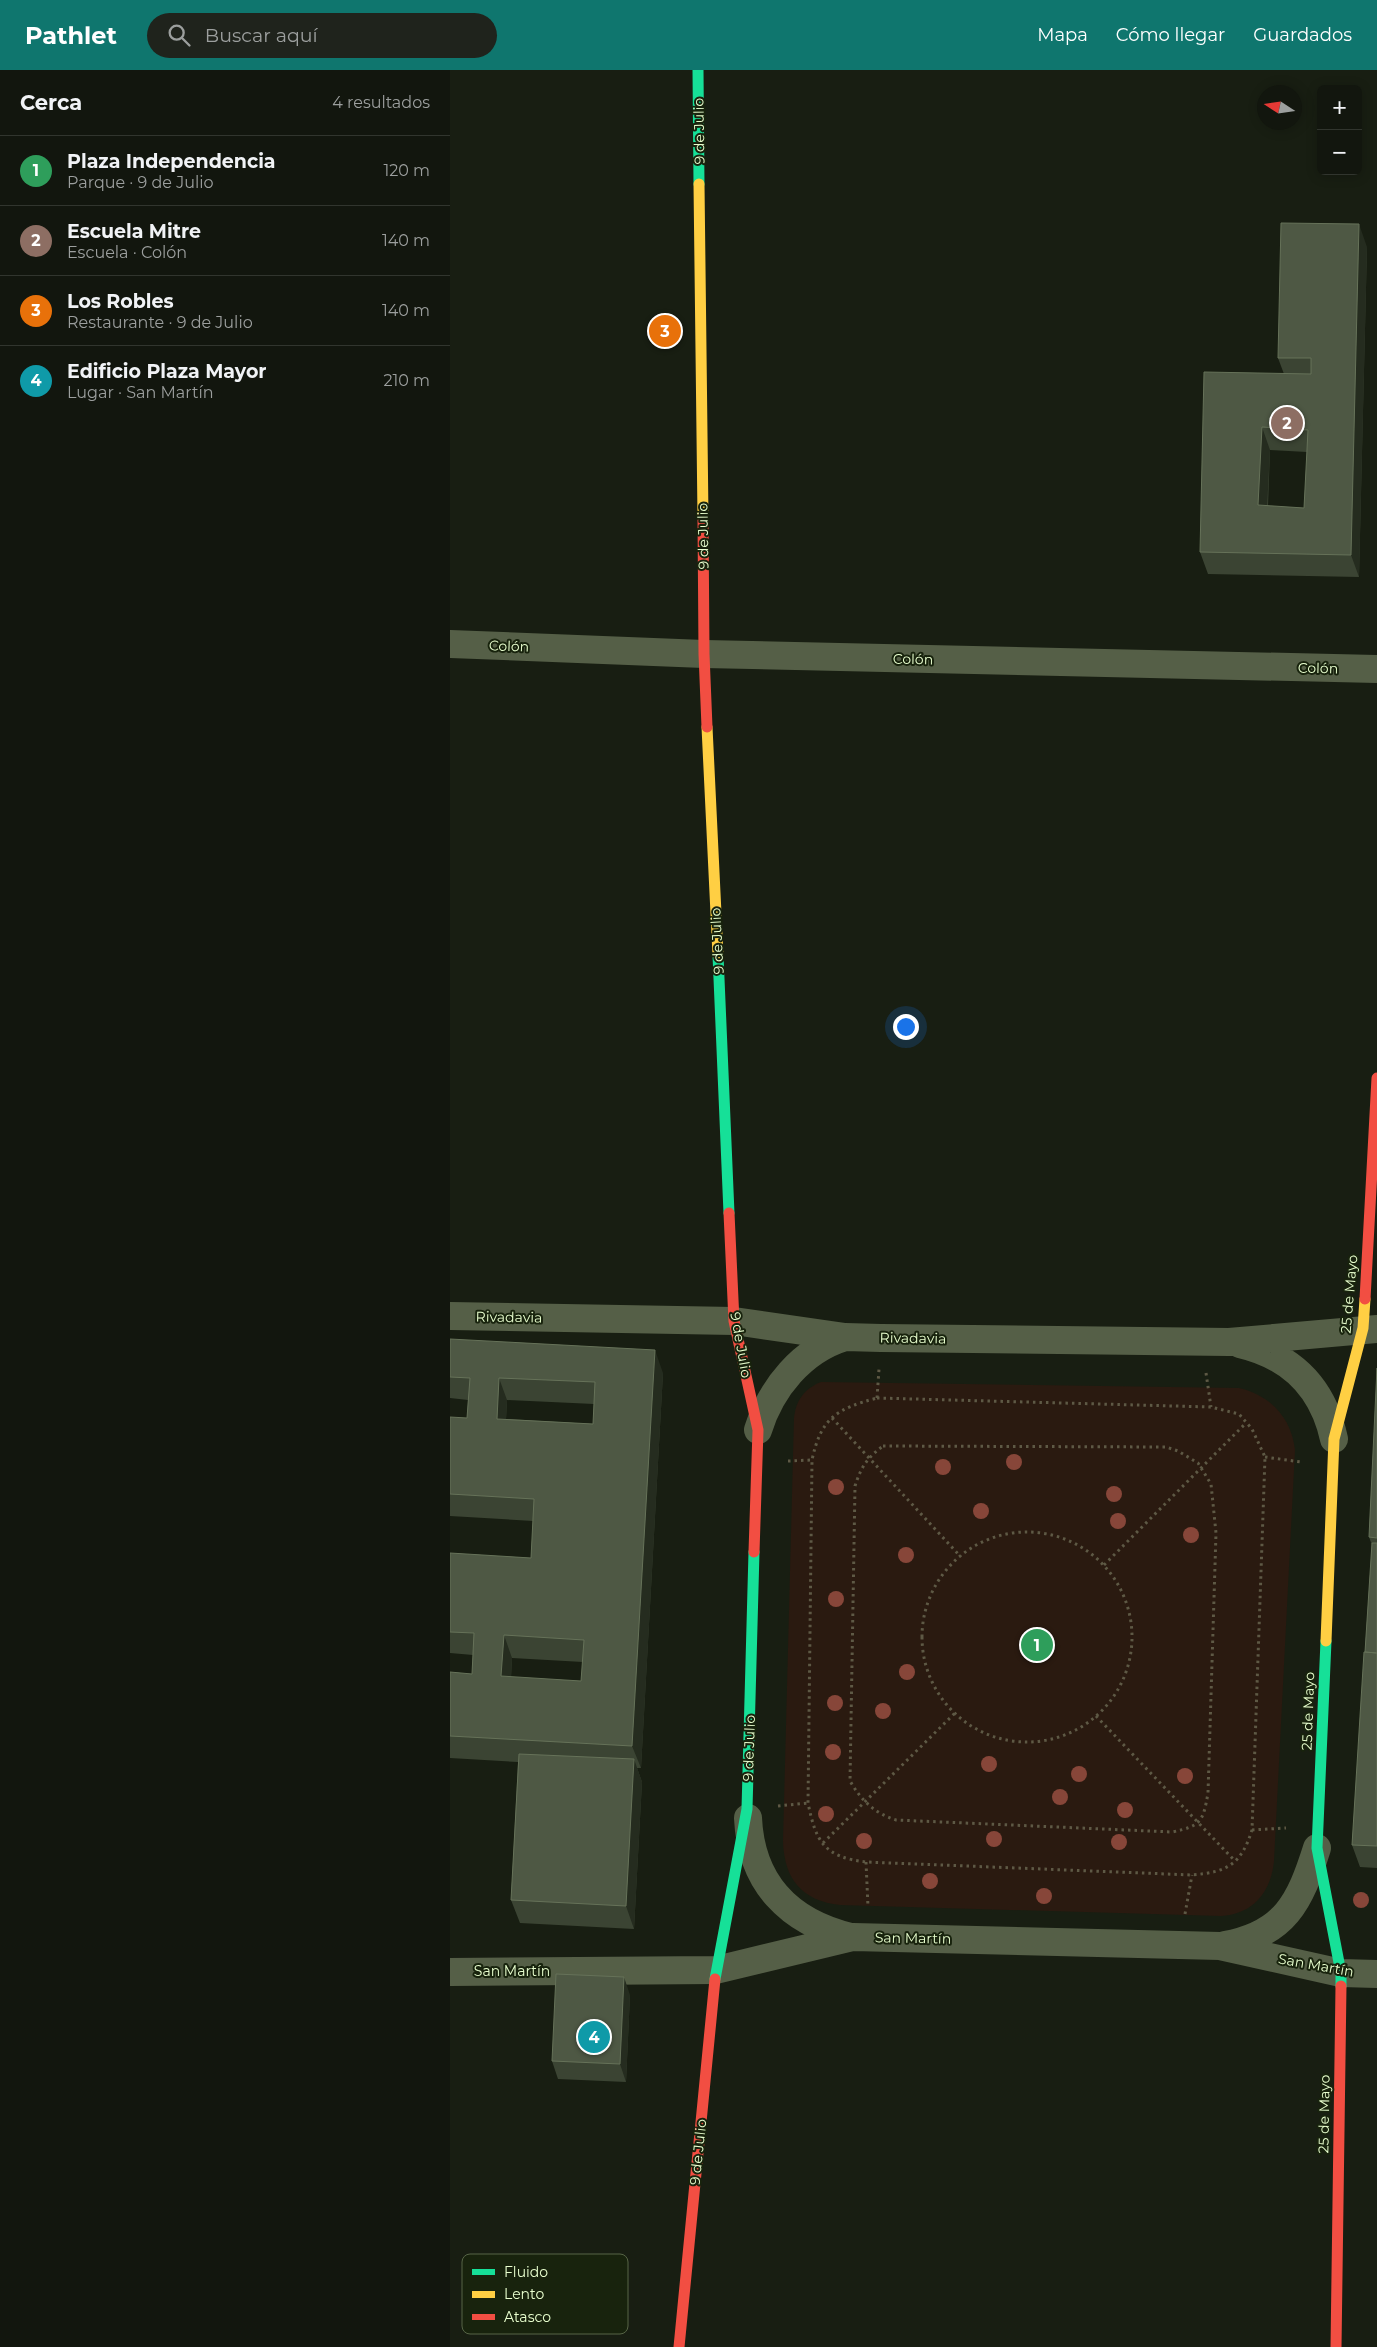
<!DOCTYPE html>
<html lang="es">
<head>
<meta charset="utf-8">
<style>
	:root { --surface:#12160e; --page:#1f231c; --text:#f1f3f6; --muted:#9c9f9e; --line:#31352e; --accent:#0f766e }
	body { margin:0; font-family:Montserrat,sans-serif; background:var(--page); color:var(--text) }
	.controls { position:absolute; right:15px; top:15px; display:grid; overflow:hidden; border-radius:8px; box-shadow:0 2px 12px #0003 }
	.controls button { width:45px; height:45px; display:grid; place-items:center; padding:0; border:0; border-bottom:1px solid var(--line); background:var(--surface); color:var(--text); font:25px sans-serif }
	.compass { position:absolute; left:807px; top:15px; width:45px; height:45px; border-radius:50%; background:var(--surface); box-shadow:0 2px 12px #0003; rotate:282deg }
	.you { position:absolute; left:455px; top:956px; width:18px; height:18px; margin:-12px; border:4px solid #fff; border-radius:50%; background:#1a73e8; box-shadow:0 0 0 8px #1a73e833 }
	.badge { display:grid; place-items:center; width:32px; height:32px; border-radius:50%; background:var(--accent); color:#fff; font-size:16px; font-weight:700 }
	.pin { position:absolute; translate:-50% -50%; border:2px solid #fff; box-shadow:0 1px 5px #0006 }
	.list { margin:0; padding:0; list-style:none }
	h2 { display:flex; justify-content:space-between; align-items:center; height:65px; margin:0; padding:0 20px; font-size:21px }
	h2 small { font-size:16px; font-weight:400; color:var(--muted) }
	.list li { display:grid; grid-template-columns:32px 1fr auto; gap:15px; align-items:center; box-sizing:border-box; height:70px; padding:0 20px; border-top:1px solid var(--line) }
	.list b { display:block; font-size:19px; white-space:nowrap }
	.list p { margin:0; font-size:16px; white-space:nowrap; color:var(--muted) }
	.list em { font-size:16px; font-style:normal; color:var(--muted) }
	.icon { flex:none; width:28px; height:28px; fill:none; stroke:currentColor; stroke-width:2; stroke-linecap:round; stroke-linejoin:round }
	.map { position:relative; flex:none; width:927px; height:2277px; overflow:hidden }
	header { display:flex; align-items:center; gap:30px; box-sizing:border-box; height:70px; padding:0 25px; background:var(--accent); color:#fff }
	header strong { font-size:24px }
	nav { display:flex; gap:28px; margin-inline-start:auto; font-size:18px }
	.search { width:350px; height:45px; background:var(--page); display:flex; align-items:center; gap:12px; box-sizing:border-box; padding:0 18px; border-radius:28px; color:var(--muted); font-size:19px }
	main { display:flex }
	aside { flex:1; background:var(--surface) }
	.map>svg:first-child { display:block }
	.green { fill:#2a1a10 }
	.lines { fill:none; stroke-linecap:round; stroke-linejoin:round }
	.path { stroke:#5e5945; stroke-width:3; stroke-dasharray:2.5 4; stroke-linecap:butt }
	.street { stroke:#555f47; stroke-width:28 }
	.fast { stroke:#16e098; stroke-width:11 }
	.slow { stroke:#ffcf43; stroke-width:11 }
	.jam { stroke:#f24e42; stroke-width:11 }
	.tree { fill:#874639 }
	.wall { fill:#3b4433; fill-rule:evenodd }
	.shaded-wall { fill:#252c1f }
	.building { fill:#4e5844; stroke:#667259; fill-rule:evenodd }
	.labels { text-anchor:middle; stroke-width:4; stroke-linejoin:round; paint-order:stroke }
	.street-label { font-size:14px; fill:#e9ffcf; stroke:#18230d }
	.key { fill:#18230d; stroke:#576547; stroke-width:1 }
	.key-label { font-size:14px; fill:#e9ffcf }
</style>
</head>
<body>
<header>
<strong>Pathlet</strong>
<div class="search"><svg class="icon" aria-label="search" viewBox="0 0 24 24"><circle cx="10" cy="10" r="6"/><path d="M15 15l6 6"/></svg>Buscar aquí</div>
<nav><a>Mapa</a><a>Cómo llegar</a><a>Guardados</a></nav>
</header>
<main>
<aside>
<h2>Cerca<small>4 resultados</small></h2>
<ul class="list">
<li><span class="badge" style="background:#2e9e5b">1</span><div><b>Plaza Independencia</b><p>Parque · 9 de Julio</p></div><em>120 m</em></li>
<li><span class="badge" style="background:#8d6e63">2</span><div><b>Escuela Mitre</b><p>Escuela · Colón</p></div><em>140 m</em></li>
<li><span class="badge" style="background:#e8710a">3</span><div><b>Los Robles</b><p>Restaurante · 9 de Julio</p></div><em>140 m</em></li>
<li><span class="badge" style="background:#0f9aa8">4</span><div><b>Edificio Plaza Mayor</b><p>Lugar · San Martín</p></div><em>210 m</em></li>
</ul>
</aside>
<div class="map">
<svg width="927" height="2277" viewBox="0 0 927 2277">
	<rect width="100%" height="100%" fill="#181e12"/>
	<!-- green -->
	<path class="green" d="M371,1312L789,1318C821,1326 841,1347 845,1380L824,1791C821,1822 803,1844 771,1846L390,1835C352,1831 334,1809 333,1771L344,1348C346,1330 354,1319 371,1312Z"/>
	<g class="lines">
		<!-- path -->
		<path class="path" d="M756,1303L761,1337
			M427,1328L761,1337L789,1344L802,1359L815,1387L802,1760C791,1795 777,1802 742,1805L416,1792C374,1787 366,1772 358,1733L362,1390C371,1348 386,1339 427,1328Z
			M427,1328L429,1299
			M382,1348L511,1487
			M433,1376L716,1377L728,1381L748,1393L761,1414L766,1463L758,1723C753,1752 751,1756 722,1762L446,1750C424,1743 411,1730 400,1711L405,1416C411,1397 417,1388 433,1376Z
			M815,1387L851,1392
			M338,1391L362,1390
			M472 1567a105 105 0 1 1 210 0a105 105 0 1 1-210 0Z
			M654,1495L796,1353
			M646,1646L785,1791
			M328,1736L358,1733
			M802,1760L836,1758
			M373,1773L505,1643
			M416,1792L418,1837
			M735,1844L742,1805"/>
		<!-- street -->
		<path class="street" d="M0,574L254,584L927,599
			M0,1246L284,1251L395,1267L431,1268L779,1272L927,1259
			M790,1274C842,1286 873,1318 884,1369
			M308,1360C321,1318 352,1280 395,1267
			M298,1748C301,1813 339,1852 401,1867
			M775,1875C835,1864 850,1832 867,1778
			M0,1902L266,1900L403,1867L770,1876L891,1903L927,1904"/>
		<!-- fast -->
		<path class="fast" d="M248,0L249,114
			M268,885L279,1143
			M876,1571L867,1778L891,1903V1916
			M265,1909L297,1739L304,1482"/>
		<!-- slow -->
		<path class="slow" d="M249,114L253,447
			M257,657L268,885
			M876,1571L884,1369L913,1258L915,1229"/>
		<!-- jam -->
		<path class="jam" d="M253,447L254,584L257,657
			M279,1143L284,1251L308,1360L304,1482
			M915,1229L927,1008
			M229,2277L265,1909
			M886,2277L891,1916"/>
	</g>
	<!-- trees -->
	<g class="tree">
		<circle cx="564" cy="1392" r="8"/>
		<circle cx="493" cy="1397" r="8"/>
		<circle cx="386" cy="1417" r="8"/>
		<circle cx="664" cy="1424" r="8"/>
		<circle cx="531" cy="1441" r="8"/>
		<circle cx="668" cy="1451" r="8"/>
		<circle cx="741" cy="1465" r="8"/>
		<circle cx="456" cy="1485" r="8"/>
		<circle cx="386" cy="1529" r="8"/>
		<circle cx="457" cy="1602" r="8"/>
		<circle cx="385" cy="1633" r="8"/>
		<circle cx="433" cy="1641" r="8"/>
		<circle cx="383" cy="1682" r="8"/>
		<circle cx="539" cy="1694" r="8"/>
		<circle cx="629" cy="1704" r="8"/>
		<circle cx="735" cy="1706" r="8"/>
		<circle cx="610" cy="1727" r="8"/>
		<circle cx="675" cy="1740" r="8"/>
		<circle cx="376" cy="1744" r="8"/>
		<circle cx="544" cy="1769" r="8"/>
		<circle cx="414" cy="1771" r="8"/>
		<circle cx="669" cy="1772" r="8"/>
		<circle cx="480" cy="1811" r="8"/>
		<circle cx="594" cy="1826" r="8"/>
		<circle cx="911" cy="1830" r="8"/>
	</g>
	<!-- wall -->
	<path class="wall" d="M917,177L909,507L758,504L750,482L834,304L828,288ZM820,380L857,382L854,438L818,436Z
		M0,1269L213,1303L191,1698H187L192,1712L184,1859L70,1853L61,1830L68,1692L0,1688V1602L22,1604L23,1585L0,1583V1483L81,1488L83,1451L0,1446V1347L17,1348L18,1330L0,1328ZM57,1330L144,1334L143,1354L56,1349ZM62,1588L133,1592L131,1611L61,1607Z
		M927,1298V1798L910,1797L902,1775L922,1475L919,1467Z
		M180,1925L176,2012L108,2009L102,1991Z"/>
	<!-- shaded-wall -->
	<path class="shaded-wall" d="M909,154L917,177L909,507L901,485Z
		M812,357L820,380L816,458L808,435Z
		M205,1280L213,1303L191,1698L182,1676Z
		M49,1308L57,1330L55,1371L47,1349Z
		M54,1565L62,1588L60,1629L51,1606Z
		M184,1689L192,1712L184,1859L176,1836Z
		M174,1907L180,1925L176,2012L170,1994Z"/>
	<!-- building -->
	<path class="building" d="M831,153L909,154L901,485L750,482L754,302L861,304V288H828ZM812,357L858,360L854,438L808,435Z
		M0,1269L205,1280L182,1676L0,1666V1602L22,1604L24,1563L0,1562V1483L81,1488L84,1429L0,1424V1347L17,1348L20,1308L0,1307ZM49,1308L145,1312L143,1354L47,1349ZM54,1565L134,1570L131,1611L51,1606Z
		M927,1298V1468L919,1467Z
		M922,1473H927V1583L915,1582Z
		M914,1582L927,1583V1776L902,1775Z
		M69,1684L184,1689L176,1836L61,1830Z
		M106,1904L174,1907L170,1994L102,1991Z"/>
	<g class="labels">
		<!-- street labels -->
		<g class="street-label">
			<text transform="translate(249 61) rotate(-91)" y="5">9 de Julio</text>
			<text transform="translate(253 466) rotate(-91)" y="5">9 de Julio</text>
			<text transform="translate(59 576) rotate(2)" y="5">Colón</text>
			<text transform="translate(463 589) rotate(1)" y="5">Colón</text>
			<text transform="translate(868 598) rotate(1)" y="5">Colón</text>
			<text transform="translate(267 871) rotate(-93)" y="5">9 de Julio</text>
			<text transform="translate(899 1224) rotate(-85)" y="5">25 de Mayo</text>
			<text transform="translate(59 1247) rotate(1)" y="5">Rivadavia</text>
			<text transform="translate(463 1268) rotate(1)" y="5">Rivadavia</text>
			<text transform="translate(291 1275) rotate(80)" y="5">9 de Julio</text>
			<text transform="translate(858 1641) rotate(-88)" y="5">25 de Mayo</text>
			<text transform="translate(299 1678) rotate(-88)" y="5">9 de Julio</text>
			<text transform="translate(463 1868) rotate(1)" y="5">San Martín</text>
			<text transform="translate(866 1895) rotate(10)" y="5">San Martín</text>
			<text x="62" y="1906">San Martín</text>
			<text transform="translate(874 2044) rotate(-89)" y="5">25 de Mayo</text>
			<text transform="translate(248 2082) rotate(-84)" y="5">9 de Julio</text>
		</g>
	</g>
	<!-- legend -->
	<rect x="12" y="2184" width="166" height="80" rx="8" class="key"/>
	<rect x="22" y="2199" width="23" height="6" fill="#16e098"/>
	<rect x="22" y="2221" width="23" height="7" fill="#ffcf43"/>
	<rect x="22" y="2244" width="23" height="6" fill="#f24e42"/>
	<g class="key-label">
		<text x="54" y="2207">Fluido</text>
		<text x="54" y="2229">Lento</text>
		<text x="54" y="2252">Atasco</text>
	</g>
</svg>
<div class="controls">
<button>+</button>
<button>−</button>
</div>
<svg class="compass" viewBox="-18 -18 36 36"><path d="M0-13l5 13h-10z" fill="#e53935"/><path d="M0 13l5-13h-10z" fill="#9c9f9e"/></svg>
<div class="you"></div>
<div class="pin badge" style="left:587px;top:1575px;background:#2e9e5b">1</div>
<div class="pin badge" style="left:837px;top:353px;background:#8d6e63">2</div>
<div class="pin badge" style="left:215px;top:261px;background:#e8710a">3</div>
<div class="pin badge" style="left:144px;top:1967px;background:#0f9aa8">4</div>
</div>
</main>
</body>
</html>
